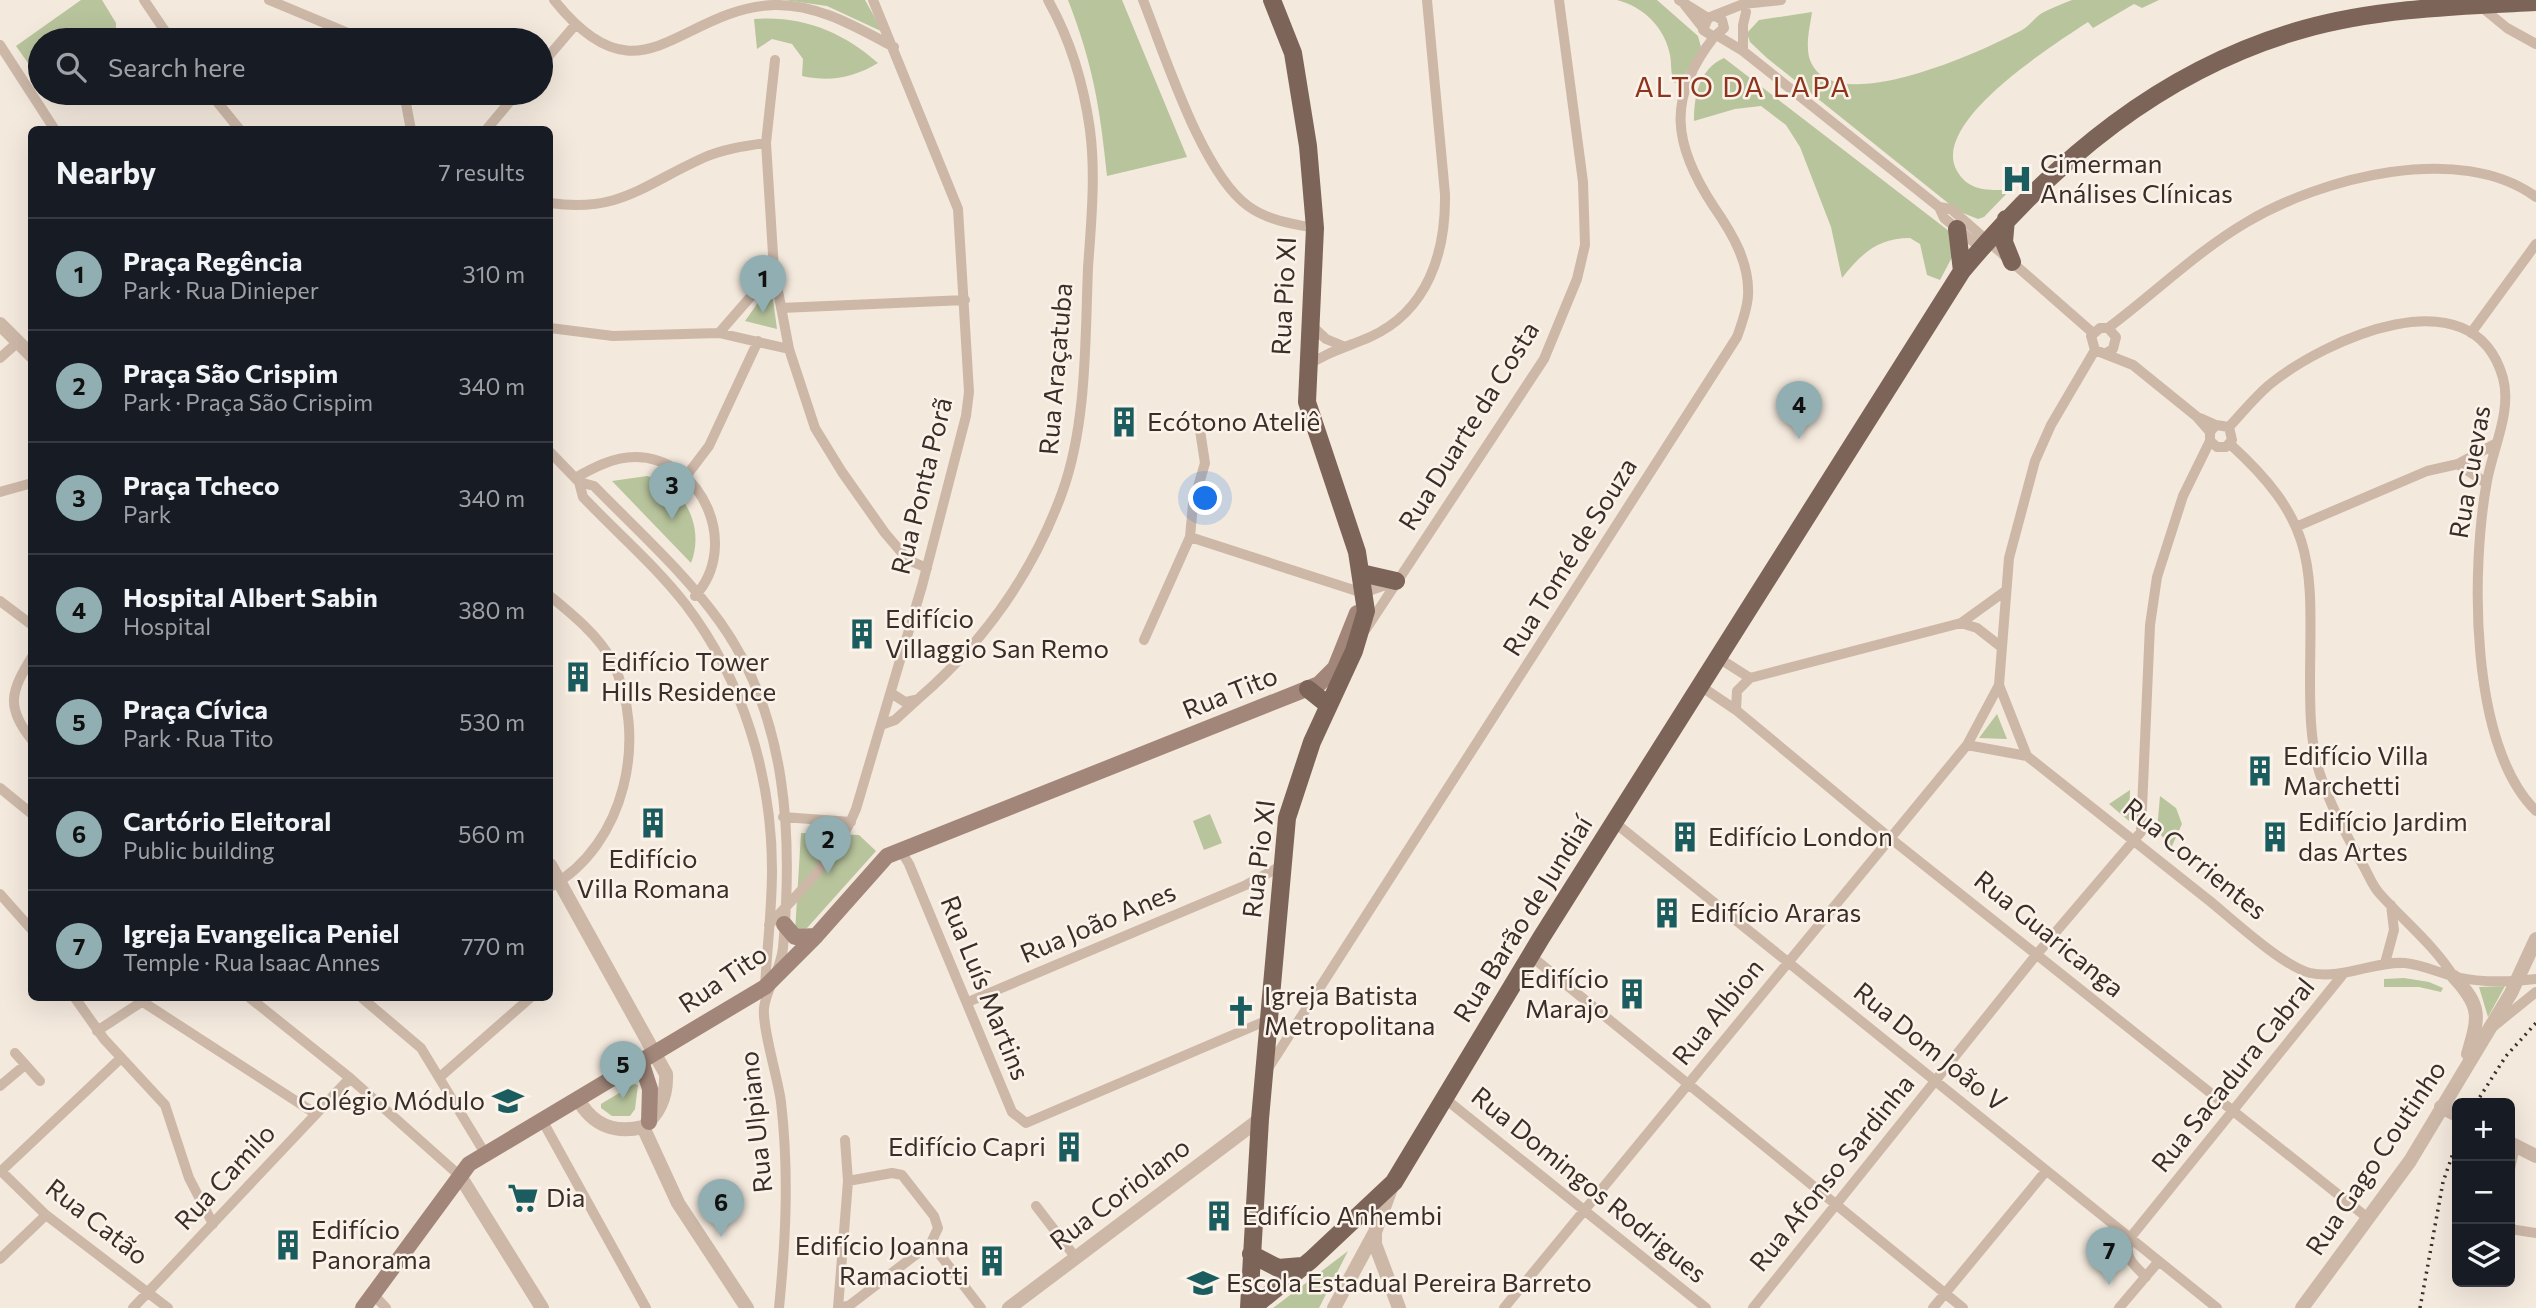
<!DOCTYPE html>
<html lang="en">
<head>
<meta charset="utf-8">
<style>
	:root { --surface:#171b24; --page:#20242c; --text:#f1f3f6; --muted:#9ea1a6; --line:#363941; --accent:#91afb2 }
	body { margin:0; font-family:Commissioner,sans-serif; background:var(--page); color:var(--text) }
	.controls { position:absolute; right:21px; bottom:21px; display:grid; overflow:hidden; border-radius:10px; box-shadow:0 7px 28px #0002 }
	.controls button { width:63px; height:63px; display:grid; place-items:center; padding:0; border:0; border-bottom:2px solid var(--line); background:var(--surface); color:var(--text); font:35px sans-serif }
	.you { position:absolute; left:1206px; top:499px; width:24px; height:24px; margin:-18px; border:5px solid #fff; border-radius:50%; background:#1a73e8; box-shadow:0 0 0 10px #1a73e833 }
	.badge { display:grid; place-items:center; width:46px; height:46px; border-radius:50%; background:var(--accent); color:#111; font-size:23px; font-weight:700 }
	.pin { position:absolute; translate:-50% -58px; filter:drop-shadow(0 2px 4px #0008) }
	.pin::after { content:''; position:absolute; top:37px; width:24px; height:21px; background:inherit; clip-path:polygon(0 0,100% 0,50% 100%) }
	.list { margin:0; padding:0; list-style:none }
	h2 { display:flex; justify-content:space-between; align-items:center; height:91px; margin:0; padding:0 28px; font-size:30px }
	h2 small { font-size:23px; font-weight:400; color:var(--muted) }
	.list li { display:grid; grid-template-columns:46px 1fr auto; gap:21px; align-items:center; box-sizing:border-box; height:112px; padding:0 28px; border-top:2px solid var(--line) }
	.list b { display:block; font-size:26px; white-space:nowrap }
	.list p { margin:0; font-size:23px; white-space:nowrap; color:var(--muted) }
	.list em { font-size:23px; font-style:normal; color:var(--muted) }
	.icon { flex:none; width:38px; height:38px; fill:none; stroke:currentColor; stroke-width:2; stroke-linecap:round; stroke-linejoin:round }
	.map { position:relative; flex:none; width:2536px; height:1308px; overflow:hidden }
	.search { position:absolute; background:var(--surface); box-shadow:0 7px 28px #0002; left:28px; top:28px; width:525px; height:77px; display:flex; align-items:center; gap:18px; box-sizing:border-box; padding:0 24px; border-radius:38px; color:var(--muted); font-size:26px }
	.panel { position:absolute; background:var(--surface); box-shadow:0 7px 28px #0002; left:28px; top:126px; width:525px; height:875px; border-radius:10px }
	.map>svg:first-child { display:block }
	.green { fill:#b8c49c }
	.lines { fill:none; stroke-linecap:round; stroke-linejoin:round }
	.minor { stroke:#cdb8a8; stroke-width:10 }
	.tertiary { stroke:#cdb8a8; stroke-width:14 }
	.secondary { stroke:#a18679; stroke-width:16 }
	.primary { stroke:#7d6459; stroke-width:18 }
	.rail { stroke:#3a2e29; stroke-width:3.5; stroke-dasharray:2 5; stroke-linecap:butt }
	.labels { text-anchor:middle; stroke-width:5; stroke-linejoin:round; paint-order:stroke }
	.poi-label { font-size:26px; fill:#3a2e29; stroke:#fbf3ea; text-anchor:start }
	.street-label { font-size:26px; fill:#3a2e29; stroke:#fbf3ea }
	.neighbourhood-label { font-size:28px; letter-spacing:2px; fill:#8e341c; stroke:#fbf3ea }
</style>
</head>
<body>
<div class="map">
<svg width="2536" height="1308" viewBox="0 0 2536 1308">
	<rect width="100%" height="100%" fill="#f4e9dd"/>
	<!-- green -->
	<path class="green" d="M81,0H102L116,23V40H40V80L16,46Z
		M784,0H865L883,32L827,6Z
		M1068,0H1122L1187,157L1107,176C1100,108 1093,64 1068,0Z
		M1617,0H1657L1698,36L1701,47L1682,80L1675,83C1670,75 1672,65 1670,55C1665,28 1644,7 1617,0Z
		M2072,0H2159L2142,8L2134,4L2093,28L2088,22C2055,44 1929,122 1957,171C1969,192 1989,190 2010,190L1984,217L1978,219L1958,211L1767,58L1750,42L1747,33L1759,20L1812,12C1810,26 1805,46 1810,60C1833,121 1985,50 2022,30C2030,26 2034,18 2042,13C2051,8 2062,4 2072,0Z
		M754,19C802,15 843,32 878,63C853,78 830,82 802,76L803,59L792,44L772,39L757,49Z
		M1724,58L1958,238V246L1940,280L1927,275L1920,244L1910,238C1878,238 1862,253 1842,278L1831,227L1800,147L1786,125L1761,106L1735,109L1694,121C1694,96 1699,69 1724,58Z
		M767,290L772,292L777,329L745,321Z
		M647,476C685,485 705,528 691,563L612,481Z
		M1997,714L2007,739L1979,738Z
		M2130,790L2129,821L2109,804Z
		M2160,796L2176,808L2182,824L2171,848L2157,830Z
		M1210,814L1222,843L1204,850L1193,821Z
		M801,833L859,835L876,851L807,928L795,932Z
		M2404,978L2429,982L2443,988L2441,992L2419,987H2384V979Z
		M2505,986L2488,1017L2479,987Z
		M1961,1070L1983,1087L1979,1092L1975,1089L1971,1094L1957,1083L1956,1077Z
		M634,1084L638,1085L635,1109L630,1116H612L601,1108V1104Z
		M1348,1251L1319,1308H1273Z"/>
	<g class="lines">
		<!-- minor -->
		<path class="minor" d="M144,0L171,40
			M269,0L365,40
			M554,0C641,109 678,9 774,5C818,4 856,27 894,47
			M1143,0C1165,55 1202,173 1248,206C1267,220 1292,224 1315,228
			M1679,0L1708,18
			M1684,4L1703,28
			M2479,5L2507,28L2536,44
			M1708,18L1743,4L1781,0
			M1708,18L1703,30L1714,37L1724,28L1722,20L1717,17
			M1718,36L1743,51L1939,207L1944,218L1981,248
			M0,45L55,130
			M1743,51V25L1746,12
			M775,60L766,143L774,270L789,349L815,428L842,472L885,533L908,560L927,568
			M541,65L576,24
			M210,93L240,130
			M404,93L411,130
			M486,130L517,93
			M550,203C619,213 643,185 703,158C723,149 745,146 766,143
			M1939,207L1951,209L2093,333
			M781,308L965,300
			M1312,326L1326,339L1343,346
			M550,328L613,336L719,333L789,349
			M2108,328C2155,293 2196,252 2247,222C2321,178 2460,141 2536,197
			M719,333L774,270
			M2471,333L2536,244
			M2106,353L2113,349L2116,337L2108,328H2100L2091,336L2095,350L2133,365L2196,416L2210,432
			M0,358L18,342
			M1307,366C1327,352 1347,347 1370,337C1428,311 1446,252 1445,194L1427,0
			M2200,418L2216,425L2229,427L2232,440L2226,447H2217L2210,441V432L2216,425
			M2229,427C2242,413 2254,398 2269,385C2324,340 2473,271 2503,378C2512,411 2493,448 2487,481C2471,568 2469,745 2536,811
			M2230,444C2318,524 2311,565 2310,677C2310,708 2310,741 2319,771C2330,806 2347,836 2364,867C2369,876 2373,887 2380,894C2405,922 2434,945 2454,977
			M550,452L579,482L594,486C637,530 684,572 720,622C788,717 793,837 783,948C781,970 766,989 764,1008C762,1028 778,1078 781,1102C789,1172 786,1238 779,1308
			M2458,464L2486,483
			M687,475L709,446L758,341
			M575,478C593,468 613,457 635,457C702,457 741,546 695,596
			M579,482L583,497C617,533 656,566 686,605C743,680 772,776 772,870C772,909 767,948 765,987
			M0,492L32,483
			M2298,526L2427,471L2458,464L2495,444
			M1190,537L1363,593L1394,582
			M550,596C572,614 599,636 612,661C649,736 626,845 550,887
			M0,601L32,625
			M1961,623L1977,628L2000,646
			M1366,629L1544,359L1577,279L1585,245L1583,182L1559,0
			M1144,640L1190,537L1193,504L1205,463L1199,424
			M32,657C11,691 5,707 32,740
			M1717,657L1750,678
			M1699,685L1736,710L1890,838L2369,1219
			M918,699C983,643 1032,575 1062,493C1087,424 1085,342 1088,268C1091,223 1096,176 1090,130C1084,86 1070,39 1048,0
			M1736,710L1737,691L1750,678L1961,623L2004,592
			M881,725L895,720L918,699L905,702L891,693
			M1967,745L2027,756L1999,685L2009,558L2035,461L2051,425L2095,350
			M2027,756C2088,805 2150,853 2211,902C2233,920 2284,967 2310,973C2343,980 2373,961 2405,963C2424,965 2439,973 2456,977C2482,983 2510,982 2536,979
			M0,788L32,814
			M783,817L851,822
			M1614,822L2217,1308
			M901,851L909,864L1012,1112L1026,1123L1268,1020
			M0,894L32,930
			M769,925C803,888 837,857 856,809L922,586L966,416L969,392L958,209L873,0
			M1531,956L1963,1308
			M2385,963L2394,930L2391,905
			M75,998L104,1039L165,1105L189,1178L213,1224
			M250,998L350,1078L460,1176
			M362,998L421,1048L486,1155
			M143,1002L316,1114
			M968,1002L1246,885L1281,866
			M2494,1026L2536,992
			M97,1031L146,999
			M15,1053L40,1081
			M1267,1070L1737,337C1742,323 1747,310 1748,296C1750,263 1732,233 1714,207C1673,145 1666,98 1714,37
			M440,1077L530,998
			M0,1086L25,1065
			M1443,1097L1706,1308
			M542,1120L646,1308
			M2510,1169L2515,1146
			M0,1170L46,1215L168,1308
			M0,1172L121,1058
			M1036,1206L1076,1258
			M2510,1229L2536,1233
			M931,1243L981,1308
			M0,1259L46,1215
			M2146,1277C2133,1264 2123,1257 2130,1238L2344,973
			M373,1294L386,1308
			M133,1308L350,1078
			M838,1308L848,1181L845,1140
			M840,1308L850,1305L931,1243L938,1228L934,1216L902,1175L892,1173L848,1181
			M1504,1308L1967,745L1999,685
			M1753,1308L2037,954L2141,832L2150,625L2157,577L2183,496L2210,441
			M1933,1308L2046,1171
			M2119,1308L2159,1261"/>
		<!-- tertiary -->
		<path class="tertiary" d="M0,324L32,356
			M550,865L666,1074C667,1096 660,1113 643,1127C615,1134 592,1125 578,1099
			M2454,977C2482,1007 2479,1017 2468,1054
			M2441,1107L2457,1115
			M643,1127L678,1203L747,1308
			M2510,1143L2536,1156
			M460,1176L542,1308
			M1375,1232V1244L1399,1308
			M1009,1308L1260,1119
			M1334,1308L1375,1232L1393,1183
			M2302,1308L2410,1161L2511,993L2536,939"/>
		<!-- secondary -->
		<path class="secondary" d="M784,924L795,937L816,936
			M641,1061L650,1089L649,1122
			M363,1308L469,1164L765,987L816,936L887,856L1319,684L1335,668L1357,613"/>
		<!-- primary -->
		<path class="primary" d="M2006,219L2004,242L2012,262
			M1957,229L1962,271
			M1361,573L1396,581
			M1308,689L1328,705
			M1251,1254L1278,1268L1302,1266
			M1249,1308L1260,1119L1287,818L1312,742L1354,651L1366,611L1357,552L1307,402L1315,228L1308,146L1293,53L1272,0
			M1252,1308L1311,1260L1394,1182L1541,938L1962,271C2054,161 2162,69 2304,29C2379,8 2459,6 2536,2"/>
		<!-- rail -->
		<path class="rail" d="M2476,1103L2506,1056L2536,1023
			M2420,1308L2443,1182L2457,1142"/>
	</g>
	<!-- icons -->
	<defs>
		<g id="hospital-bare" transform="scale(2.415)"><path d="M-5-5h3v3.5h4V-5h3V5h-3V1.5h-4V5h-3Z" fill="#1b5c5e" stroke="#fbf3ea" stroke-width="2.5" paint-order="stroke"/></g>
		<g id="building-bare" transform="scale(2.415)"><path d="M-4-6H4V6H1V3H-1V6H-4ZM-2.5-4.3h1.7v1.8h-1.7ZM.8-4.3h1.7v1.8H.8ZM-2.5-1h1.7V.8h-1.7ZM.8-1h1.7V.8H.8Z" fill="#1b5c5e" stroke="#fbf3ea" stroke-width="2.5" paint-order="stroke"/></g>
		<g id="church-bare" transform="scale(2.415)"><path d="M-1.2-6h2.4v3.5h3.3v2.4h-3.3V6h-2.4V-.1h-3.3v-2.4h3.3Z" fill="#1b5c5e" stroke="#fbf3ea" stroke-width="2.5" paint-order="stroke"/></g>
		<g id="school-bare" transform="scale(2.415)"><path d="M0-5L7-2L0 1L-7-2ZM-4 1L0 2.5L4 1V4Q0 6-4 4Z" fill="#1b5c5e" stroke="#fbf3ea" stroke-width="2.5" paint-order="stroke"/></g>
		<g id="supermarket-bare" transform="scale(2.415)"><path d="M-6-5.5h2.5l.6 2H6L4.5 2H-2.5L-4.4-4H-6ZM-1.5 3.2a1.3 1.3 0 1 0 .1 0ZM3 3.2a1.3 1.3 0 1 0 .1 0Z" fill="#1b5c5e" stroke="#fbf3ea" stroke-width="2.5" paint-order="stroke"/></g>
	</defs>
	<g fill-rule="evenodd">
		<use href="#hospital-bare" x="2017" y="179"/>
		<use href="#building-bare" x="1124" y="422"/>
		<use href="#building-bare" x="862" y="634"/>
		<use href="#building-bare" x="578" y="677"/>
		<use href="#building-bare" x="2260" y="771"/>
		<use href="#building-bare" x="653" y="823"/>
		<use href="#building-bare" x="1685" y="837"/>
		<use href="#building-bare" x="2275" y="837"/>
		<use href="#building-bare" x="1667" y="913"/>
		<use href="#building-bare" x="1632" y="994"/>
		<use href="#church-bare" x="1241" y="1011"/>
		<use href="#school-bare" x="508" y="1101"/>
		<use href="#building-bare" x="1069" y="1147"/>
		<use href="#supermarket-bare" x="523" y="1198"/>
		<use href="#building-bare" x="1219" y="1216"/>
		<use href="#building-bare" x="288" y="1245"/>
		<use href="#building-bare" x="992" y="1261"/>
		<use href="#school-bare" x="1203" y="1283"/>
	</g>
	<g class="labels">
		<!-- poi labels -->
		<g class="poi-label">
			<text x="2040" y="173">Cimerman<tspan x="2040" dy="30">Análises Clínicas</tspan></text>
			<text x="1147" y="431">Ecótono Ateliê</text>
			<text x="885" y="628">Edifício<tspan x="885" dy="30">Villaggio San Remo</tspan></text>
			<text x="601" y="671">Edifício Tower<tspan x="601" dy="30">Hills Residence</tspan></text>
			<text x="2283" y="765">Edifício Villa<tspan x="2283" dy="30">Marchetti</tspan></text>
			<text x="2298" y="831">Edifício Jardim<tspan x="2298" dy="30">das Artes</tspan></text>
			<text x="1708" y="846">Edifício London</text>
			<text x="653" y="868" text-anchor="middle">Edifício<tspan x="653" dy="30">Villa Romana</tspan></text>
			<text x="1690" y="922">Edifício Araras</text>
			<text x="1609" y="988" text-anchor="end">Edifício<tspan x="1609" dy="30">Marajo</tspan></text>
			<text x="1264" y="1005">Igreja Batista<tspan x="1264" dy="30">Metropolitana</tspan></text>
			<text x="485" y="1110" text-anchor="end">Colégio Módulo</text>
			<text x="1046" y="1156" text-anchor="end">Edifício Capri</text>
			<text x="546" y="1207">Dia</text>
			<text x="1242" y="1225">Edifício Anhembi</text>
			<text x="311" y="1239">Edifício<tspan x="311" dy="30">Panorama</tspan></text>
			<text x="969" y="1255" text-anchor="end">Edifício Joanna<tspan x="969" dy="30">Ramaciotti</tspan></text>
			<text x="1226" y="1292">Escola Estadual Pereira Barreto</text>
		</g>
		<!-- street labels -->
		<g class="street-label">
			<text transform="translate(1284 296) rotate(-87)" y="9">Rua Pio XI</text>
			<text transform="translate(1056 369) rotate(-85)" y="9">Rua Araçatuba</text>
			<text transform="translate(1469 426) rotate(-58)" y="9">Rua Duarte da Costa</text>
			<text transform="translate(2470 472) rotate(-80)" y="9">Rua Cuevas</text>
			<text transform="translate(922 486) rotate(-76)" y="9">Rua Ponta Porã</text>
			<text transform="translate(1570 557) rotate(-58)" y="9">Rua Tomé de Souza</text>
			<text transform="translate(1230 693) rotate(-22)" y="9">Rua Tito</text>
			<text transform="translate(1259 859) rotate(-83)" y="9">Rua Pio XI</text>
			<text transform="translate(2195 859) rotate(39)" y="9">Rua Corrientes</text>
			<text transform="translate(1523 919) rotate(-58)" y="9">Rua Barão de Jundiaí</text>
			<text transform="translate(1098 923) rotate(-23)" y="9">Rua João Anes</text>
			<text transform="translate(2049 934) rotate(39)" y="9">Rua Guaricanga</text>
			<text transform="translate(723 979) rotate(-34)" y="9">Rua Tito</text>
			<text transform="translate(985 988) rotate(68)" y="9">Rua Luís Martins</text>
			<text transform="translate(1718 1012) rotate(-51)" y="9">Rua Albion</text>
			<text transform="translate(1930 1047) rotate(39)" y="9">Rua Dom João V</text>
			<text transform="translate(2233 1075) rotate(-51)" y="9">Rua Sacadura Cabral</text>
			<text transform="translate(756 1122) rotate(-96)" y="9">Rua Ulpiano</text>
			<text transform="translate(2376 1158) rotate(-56)" y="9">Rua Gago Coutinho</text>
			<text transform="translate(1832 1173) rotate(-51)" y="9">Rua Afonso Sardinha</text>
			<text transform="translate(225 1177) rotate(-47)" y="9">Rua Camilo</text>
			<text transform="translate(1589 1185) rotate(39)" y="9">Rua Domingos Rodrigues</text>
			<text transform="translate(1120 1194) rotate(-37)" y="9">Rua Coriolano</text>
			<text transform="translate(97 1222) rotate(38)" y="9">Rua Catão</text>
		</g>
		<!-- neighbourhood labels -->
		<g class="neighbourhood-label">
			<text x="1743" y="97">ALTO DA LAPA</text>
		</g>
	</g>
</svg>
<div class="controls">
<button>+</button>
<button>−</button>
<button><svg class="icon" aria-label="layers" viewBox="0 0 24 24"><path d="M12 4l9 5-9 5-9-5zM3 14l9 5 9-5"/></svg></button>
</div>
<div class="you"></div>
<div class="pin badge" style="left:763px;top:313px">1</div>
<div class="pin badge" style="left:828px;top:874px">2</div>
<div class="pin badge" style="left:672px;top:520px">3</div>
<div class="pin badge" style="left:1799px;top:439px">4</div>
<div class="pin badge" style="left:623px;top:1099px">5</div>
<div class="pin badge" style="left:721px;top:1237px">6</div>
<div class="pin badge" style="left:2109px;top:1285px">7</div>
<div class="search"><svg class="icon" aria-label="search" viewBox="0 0 24 24"><circle cx="10" cy="10" r="6"/><path d="M15 15l6 6"/></svg>Search here</div>
<section class="panel">
<h2>Nearby<small>7 results</small></h2>
<ul class="list">
<li><span class="badge">1</span><div><b>Praça Regência</b><p>Park · Rua Dinieper</p></div><em>310 m</em></li>
<li><span class="badge">2</span><div><b>Praça São Crispim</b><p>Park · Praça São Crispim</p></div><em>340 m</em></li>
<li><span class="badge">3</span><div><b>Praça Tcheco</b><p>Park</p></div><em>340 m</em></li>
<li><span class="badge">4</span><div><b>Hospital Albert Sabin</b><p>Hospital</p></div><em>380 m</em></li>
<li><span class="badge">5</span><div><b>Praça Cívica</b><p>Park · Rua Tito</p></div><em>530 m</em></li>
<li><span class="badge">6</span><div><b>Cartório Eleitoral</b><p>Public building</p></div><em>560 m</em></li>
<li><span class="badge">7</span><div><b>Igreja Evangelica Peniel</b><p>Temple · Rua Isaac Annes</p></div><em>770 m</em></li>
</ul>
</section>
</div>
</body>
</html>
